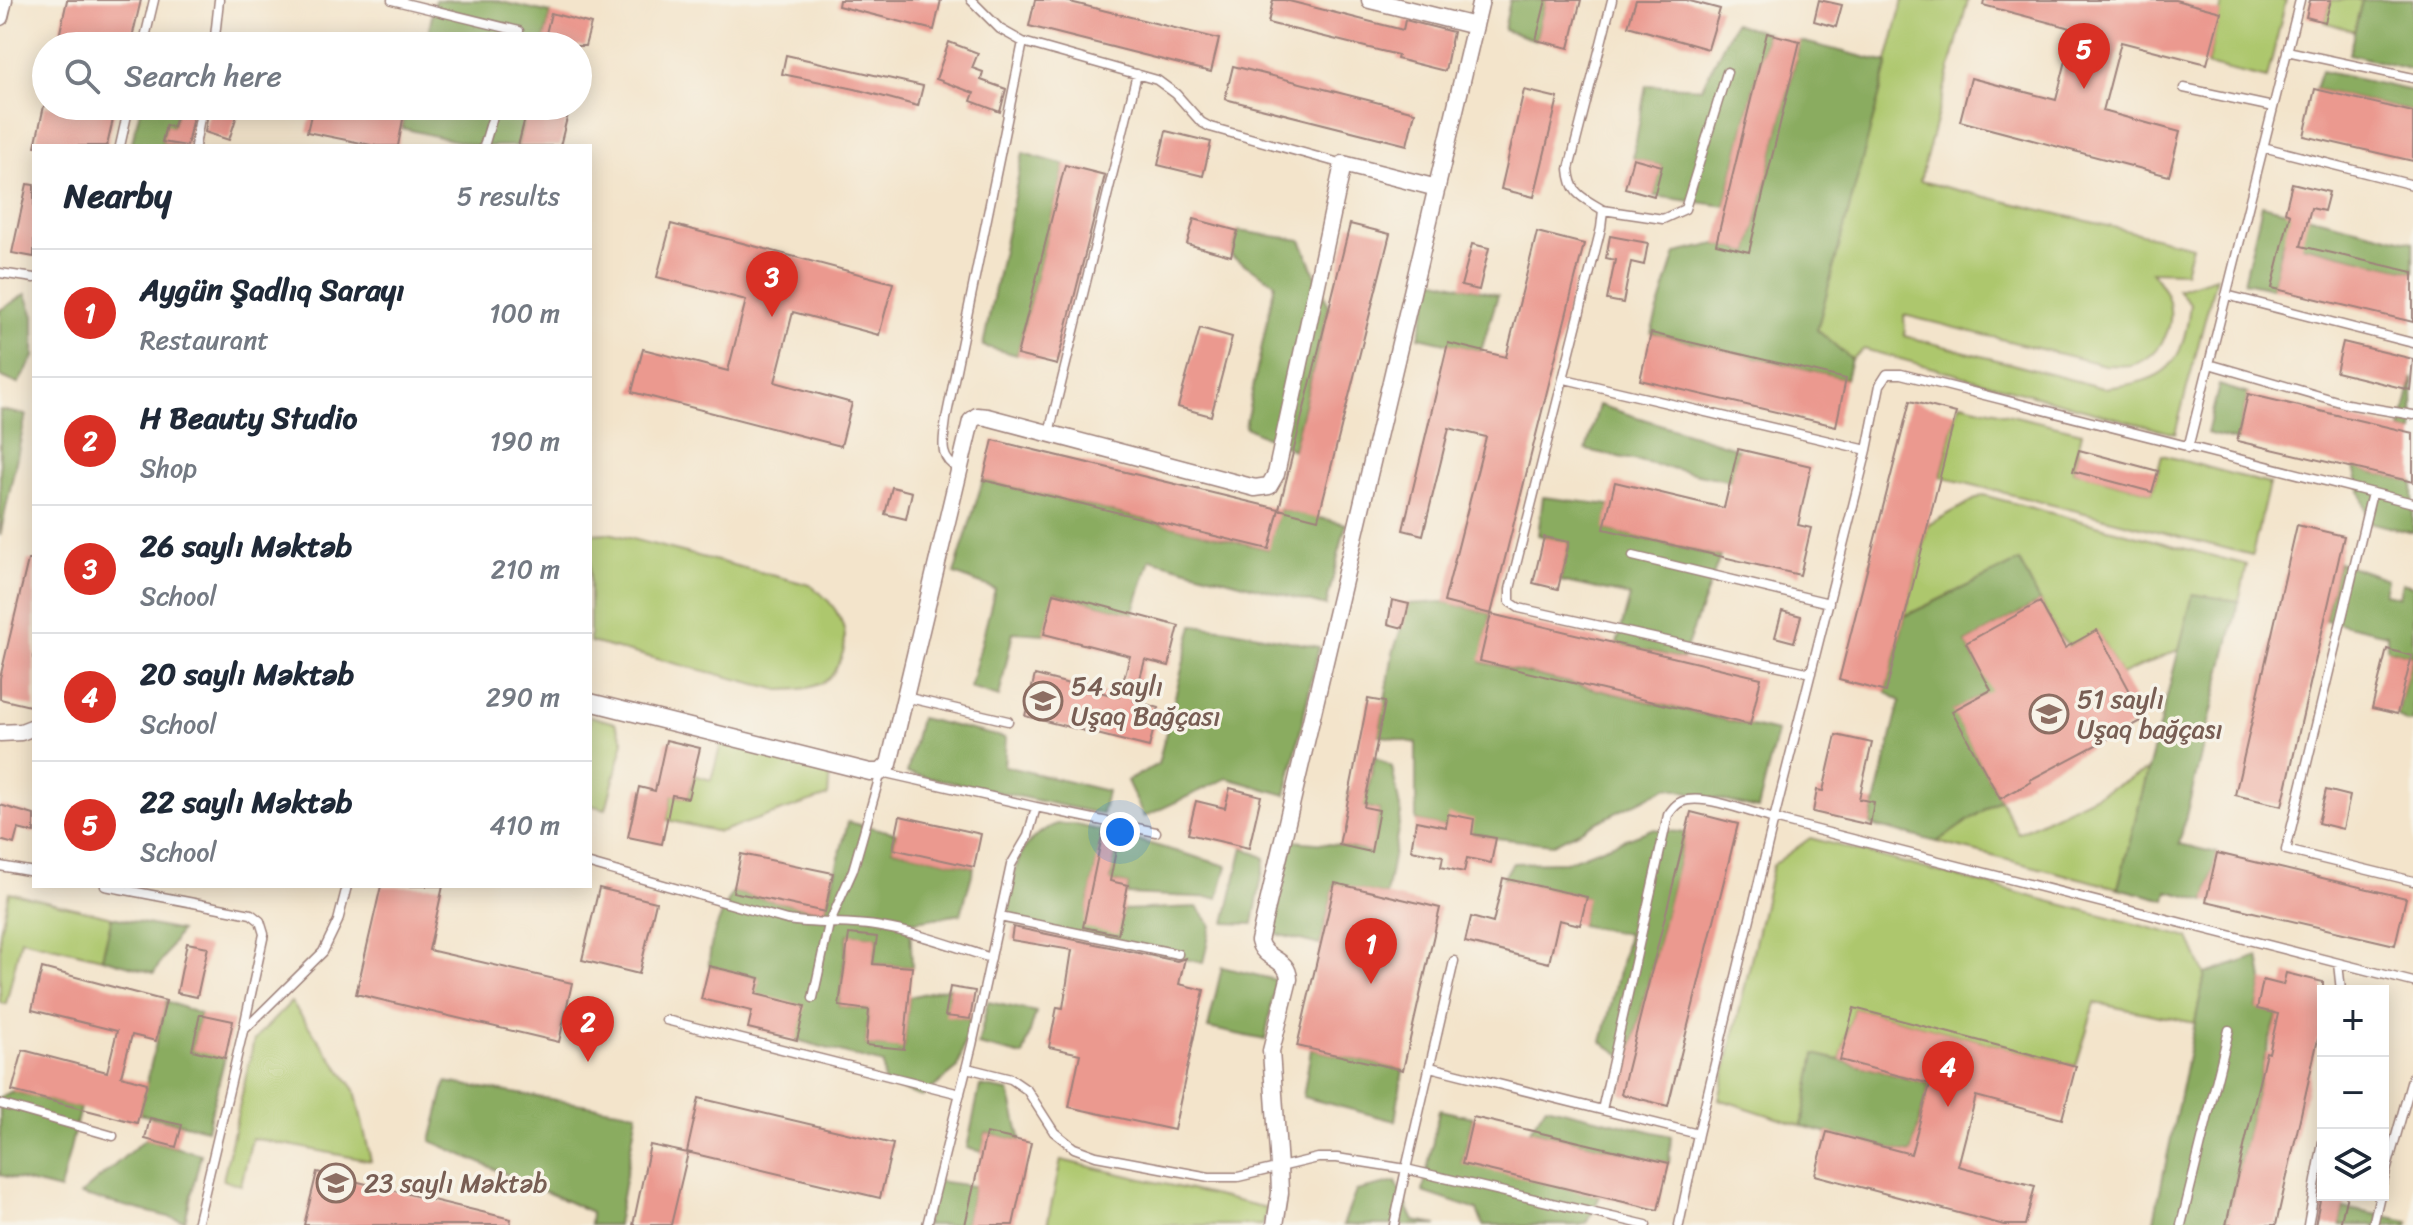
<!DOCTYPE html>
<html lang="en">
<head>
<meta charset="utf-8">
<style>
	:root { --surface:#fff; --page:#f6f6f7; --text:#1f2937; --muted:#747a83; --line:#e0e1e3; --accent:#d93025 }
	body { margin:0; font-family:Sriracha,sans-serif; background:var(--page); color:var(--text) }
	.controls { position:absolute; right:24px; bottom:24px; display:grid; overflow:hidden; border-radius:0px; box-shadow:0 4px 20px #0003 }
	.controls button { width:72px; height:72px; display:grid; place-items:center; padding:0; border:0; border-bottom:2px solid var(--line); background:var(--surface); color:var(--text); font:40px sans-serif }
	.you { position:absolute; left:1120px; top:832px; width:28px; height:28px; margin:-20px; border:6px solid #fff; border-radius:50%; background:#1a73e8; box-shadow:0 0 0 12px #1a73e833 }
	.badge { display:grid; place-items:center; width:52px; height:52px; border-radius:50%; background:var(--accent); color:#fff; font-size:26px; font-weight:700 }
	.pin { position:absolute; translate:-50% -66px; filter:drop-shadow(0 2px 4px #0008) }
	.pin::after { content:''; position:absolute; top:42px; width:28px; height:24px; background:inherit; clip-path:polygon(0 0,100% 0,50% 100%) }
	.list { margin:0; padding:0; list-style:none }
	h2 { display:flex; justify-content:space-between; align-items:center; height:104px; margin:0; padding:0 32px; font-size:34px }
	h2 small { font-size:26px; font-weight:400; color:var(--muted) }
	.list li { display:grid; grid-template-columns:52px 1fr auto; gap:24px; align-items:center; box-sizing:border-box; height:128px; padding:0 32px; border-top:2px solid var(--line) }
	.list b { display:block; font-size:30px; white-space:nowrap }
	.list p { margin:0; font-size:26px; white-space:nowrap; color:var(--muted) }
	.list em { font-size:26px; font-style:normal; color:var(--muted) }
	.icon { flex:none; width:44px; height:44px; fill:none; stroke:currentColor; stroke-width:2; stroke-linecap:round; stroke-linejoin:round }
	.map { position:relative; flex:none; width:2413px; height:1225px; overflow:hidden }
	.search { position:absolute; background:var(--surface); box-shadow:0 4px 20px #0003; left:32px; top:32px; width:560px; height:88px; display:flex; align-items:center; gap:20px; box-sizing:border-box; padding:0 28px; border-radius:44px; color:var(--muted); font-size:30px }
	.panel { position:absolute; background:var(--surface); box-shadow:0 4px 20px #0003; left:32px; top:144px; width:560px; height:744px; border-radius:0px }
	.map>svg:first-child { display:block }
	.green { fill:#adc76d; stroke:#7c734c; stroke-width:2 }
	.forest { fill:#8aac60; stroke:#6a6646; stroke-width:2 }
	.building { fill:#eb998f }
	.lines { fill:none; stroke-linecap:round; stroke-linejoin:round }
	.lane-casing { stroke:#9e827b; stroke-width:11 }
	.street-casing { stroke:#9e827b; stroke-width:19 }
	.lane { stroke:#fff; stroke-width:8 }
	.street { stroke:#fff; stroke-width:16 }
	.labels { text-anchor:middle; stroke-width:7; stroke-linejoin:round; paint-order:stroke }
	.education-label { font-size:26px; fill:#785e54; stroke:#f7f3e8; text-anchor:start }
</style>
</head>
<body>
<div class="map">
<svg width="2413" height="1225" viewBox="0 0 2413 1225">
	<rect width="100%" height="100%" fill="#f7f3e8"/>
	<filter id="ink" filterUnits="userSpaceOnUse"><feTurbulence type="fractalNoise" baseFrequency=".0125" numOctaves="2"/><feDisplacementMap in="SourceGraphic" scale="16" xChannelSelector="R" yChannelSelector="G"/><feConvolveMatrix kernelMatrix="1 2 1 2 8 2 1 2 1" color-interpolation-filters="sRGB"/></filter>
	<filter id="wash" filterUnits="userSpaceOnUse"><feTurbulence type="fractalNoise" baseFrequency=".006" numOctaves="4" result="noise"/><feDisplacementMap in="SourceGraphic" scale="32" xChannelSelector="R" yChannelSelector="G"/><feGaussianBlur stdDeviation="1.8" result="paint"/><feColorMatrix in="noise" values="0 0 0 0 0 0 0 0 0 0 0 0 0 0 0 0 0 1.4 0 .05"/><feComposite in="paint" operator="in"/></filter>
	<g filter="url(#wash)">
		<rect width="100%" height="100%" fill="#f3e4cb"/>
		<!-- green -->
		<path class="green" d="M1903,0H1968L1920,181L2192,246L2185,272L2151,271C2160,282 2169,294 2170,309C2173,334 2155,360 2130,365C2123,366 2113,365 2105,365L1904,315L1905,336L2103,388C2168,381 2183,368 2190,303L2177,289L2216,277L2175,434L1864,349L1851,359L1817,330Z
			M2223,0H2286L2267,79L2207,65Z
			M2331,0H2362L2354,31L2325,22Z
			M1961,403L2082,432L2073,471L2152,492L2162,455L2269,484L2252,555L1941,477L1956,413Z
			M1983,495L2247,565L2239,601L2194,595L2180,649L2121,675L2097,631L2068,646L2056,632L2019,561L1905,616L1928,525Z
			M609,533L810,585C836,603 856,632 838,664C835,669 833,676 828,679C813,690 797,689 780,690L590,642V534Z
			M590,716L615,723L624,741L606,809L590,805Z
			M721,744L830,771L828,796L719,832L667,820L672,795L688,798L694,775L711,780Z
			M2148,770L2118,888L1937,842L2000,799L2018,833Z
			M1810,838L2189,938L2205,974L2195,1023L2095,1003L2076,1066L1854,1008L1840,1060L1815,1055L1802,1126L1719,1099L1773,865Z
			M9,892L112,917L102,958L21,939L6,1004L0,1003V931Z
			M291,1002L355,1090L371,1161L252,1138L241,1185L223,1180L254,1040Z
			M1061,1160L1267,1208L1263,1225H1047Z"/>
		<!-- forest -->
		<path class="forest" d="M435,0H493L551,13L543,46H426Z
			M1510,0H1546L1536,40L1504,30Z
			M2362,0H2413V70L2349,54Z
			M1734,23L1767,33L1725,206L1654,196L1661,166L1633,158L1646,85L1702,88Z
			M1800,41L1888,63L1817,330L1851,359L1846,379L1651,333L1676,253L1716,244L1749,252Z
			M2321,71L2413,91V112L2315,89Z
			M141,106H179L173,127L166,126L162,142L177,146H131Z
			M430,106H528L518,146H477L402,128L404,114L412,107L428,111Z
			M1023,153L1065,165L1017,355L983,346Z
			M2262,205L2413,242V272L2283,241L2272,288L2244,282Z
			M1238,231L1301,240L1329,307L1293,450L1245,427L1275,283L1231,256Z
			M1433,279L1498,295L1481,351L1419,337Z
			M26,294L34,316V357L18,384L0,376V310Z
			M2413,377V433L2401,430Z
			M2219,385L2248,394L2237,441L2207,433Z
			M1599,405L1738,449L1731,481L1586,450Z
			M0,410L26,415L0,536Z
			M2354,468L2413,482V533L2369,522Z
			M983,480L1268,549L1279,509L1346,524L1326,606L1150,559L1133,614L1055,593L1044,634L1013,632L999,697L970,688L995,589L954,574Z
			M1543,497L1610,505L1605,529L1720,557L1682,659L1617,644L1630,596L1560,581L1569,543L1538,535Z
			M2019,561L2040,602L1966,643L1982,673L2010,659L2002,728L1984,694L1953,711L2000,799L1937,842L1870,825L1900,701L1886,692L1905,616Z
			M2338,562L2387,579L2384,594L2399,597L2402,583L2413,586V722H2406L2397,715L2412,656L2387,649V634L2325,620Z
			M2193,594L2239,601L2179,844L2217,853L2206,901L2168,891L2166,900L2118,888Z
			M1444,602L1491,614L1481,662L1777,732L1758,809L1668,787L1553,844L1496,838L1416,821V743L1379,735L1393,653L1409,604Z
			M1193,625L1228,629L1319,647L1286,795L1227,778L1144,817L1127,781L1158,764Z
			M920,718L1006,738L1004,766L1107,791L1102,814L907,773Z
			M1375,757L1392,767L1401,813L1386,895L1335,884L1320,945L1272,933L1293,841L1339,845L1370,852L1379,810L1348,803L1349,792L1367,795Z
			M848,822L896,833L893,849L974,867L961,914L910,922L912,967L873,964L877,937L848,934L839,1006L869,1010L866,1045L904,1048L909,997L950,987L946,1015L970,1019L958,1068L922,1097L884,1084L883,1064L797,1040L756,994L759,978L709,966C709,938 720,917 733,892L825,912Z
			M1057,824H1073L1103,831L1086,915L1120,923L1123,910L1197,907L1211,925L1203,963L1007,921C1015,877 1010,843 1057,824Z
			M1652,829L1686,833L1629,1060L1602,1042L1628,934L1580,925L1586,897L1503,878L1513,863L1566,862Z
			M1119,835L1227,866L1218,898L1127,894L1128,885L1110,881Z
			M1243,847L1265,858L1253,924L1225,923Z
			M112,917L180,931L154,973L102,958Z
			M2259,956L2263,980L2257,1008L2278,1014L2266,1052L2226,1225H2153L2205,974Z
			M1222,967L1276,980L1265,1040L1208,1028Z
			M166,1001L200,1014L192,1049L225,1057L207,1129L139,1114Z
			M988,1002L1036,1012L1023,1056L978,1045Z
			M1311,1049L1403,1070L1395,1121L1303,1097Z
			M1815,1054L1930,1084L1911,1154L1802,1126Z
			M446,1082L637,1113L617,1225H590L591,1212L431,1141Z
			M980,1086L1009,1091L1021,1141L986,1133L982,1152L967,1148Z
			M12,1091L80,1108L60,1190L0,1175V1097Z
			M1546,1106L1671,1136L1669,1163L1530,1130Z
			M1439,1110L1473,1117L1462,1163L1600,1196L1588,1222L1579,1225H1483L1477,1210L1423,1192Z
			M145,1139L201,1154L185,1221L80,1195Z
			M936,1181L974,1186L965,1225H925Z
			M1396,1182L1414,1221L1438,1225H1343L1356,1191Z
			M2344,1208L2409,1221L2408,1225H2340Z"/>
		<g id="blocks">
			<!-- building -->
			<path class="building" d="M67,0H141L130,46H57Z
				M839,0H941L934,30L838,6Z
				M1035,0H1062L1219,39L1211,72L1029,26Z
				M1273,0H1285L1403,30L1405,20L1453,32L1445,71L1397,59L1398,55L1268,23Z
				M1546,0H1581L1569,48L1536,40Z
				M1636,0H1686L1720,9L1708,49L1628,26Z
				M1819,0L1842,5L1836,27L1814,21Z
				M1984,0H2175L2221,12L2207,64L2121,42L2103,111L2180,132L2169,176L1960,121L1971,78L2056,100L2074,29L1983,5Z
				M2310,0H2331L2325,22L2306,17Z
				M551,13L591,24L585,46H543Z
				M1767,33L1800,41L1749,252L1716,244Z
				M949,42L978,53L972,68L983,72L981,80L1006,89L1000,112L971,101L974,93L936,79Z
				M786,55L923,86L918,106L855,89L782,74Z
				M1233,66L1415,112L1407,145L1225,99Z
				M2315,89L2413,112V161L2304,136Z
				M1524,90L1558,98L1534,197L1501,189Z
				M44,106H116L107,146H35Z
				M179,106H195L187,146L162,142L166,125L173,127Z
				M209,106H240L229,140L205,132Z
				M313,106H364L404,114L398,146H376L307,132Z
				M528,106H570L560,146H518Z
				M1166,131L1211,142L1203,176L1158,165Z
				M1633,158L1662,166L1654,196L1625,188Z
				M1065,165L1105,175L1057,365L1017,355Z
				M2292,183L2329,192L2324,211L2311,208L2301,246L2413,272V322L2272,288L2290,214L2285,212Z
				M27,184L34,185V257L12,253Z
				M1194,219L1238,231L1231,256L1187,244Z
				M671,224L893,283L879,335L793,312L775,382L852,403L841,446L632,392L643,349L728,371L746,300L657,277Z
				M1350,224L1390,234L1318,519L1279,509Z
				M1537,232L1584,244L1491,614L1444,602L1486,437L1449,428L1423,535L1403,530L1448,343L1506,357Z
				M1610,236L1648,243L1644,265L1631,262L1623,303L1607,300L1615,260L1606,258Z
				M1472,244L1489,248L1479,290L1461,286Z
				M1200,328L1232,337L1211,416L1178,407Z
				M1651,333L1846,379L1836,426L1640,380Z
				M2343,342L2413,359L2410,390L2336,372Z
				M2248,394L2413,433V482L2237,441Z
				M1910,401L1956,413L1886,692L1839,680Z
				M993,440L1279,509L1269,549L983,480Z
				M1738,449L1811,466L1798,525L1811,528L1800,575L1604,529L1615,482L1724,508Z
				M2079,450L2158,471L2152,492L2073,471Z
				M892,487L912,492L906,519L885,514Z
				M2297,525L2344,536L2282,806L2235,795Z
				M1544,537L1569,542L1558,589L1533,583Z
				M28,560H34V707L0,699V678Z
				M1054,593L1179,626L1169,666L1145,660L1134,701L1159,708L1149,747L1025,716L1035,675L1119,697L1130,656L1044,634Z
				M1392,600L1409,604L1403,628L1388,624Z
				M2040,602L2065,648L2097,630L2145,719L2030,780L2031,782L2000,799L1952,711L1991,690L1966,643Z
				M1782,611L1801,616L1794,642L1775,637Z
				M1491,614L1761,678L1750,725L1480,661Z
				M2387,649L2412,656L2397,714L2372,708Z
				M1368,699L1385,702L1364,807L1379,810L1371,852L1339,845Z
				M1836,735L1872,743L1859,799L1874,802L1870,825L1813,812L1817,790L1823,791Z
				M666,740L700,748L688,798L672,795L662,844L628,837L639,787L655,791Z
				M1230,788L1261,796L1249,848L1188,834L1196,801L1225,808Z
				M2326,790L2350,796L2343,829L2318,823Z
				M0,805L34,815V833L18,829L14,844L0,840Z
				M1691,812L1738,824L1668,1106L1621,1094Z
				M1448,814L1474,819L1472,834L1496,838L1491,863L1467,858L1464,872L1441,867L1443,856L1411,850L1416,821L1446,827Z
				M900,816L981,834L974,867L893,849Z
				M1103,831L1119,835L1110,881L1128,885L1118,934L1083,927Z
				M2217,853L2406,898L2395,945L2206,901Z
				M741,854L833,873L825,912L733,892Z
				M1503,878L1587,897L1580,925L1559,920L1549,963L1465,942L1471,917L1493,923Z
				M1335,883L1440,908L1403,1070L1297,1046Z
				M381,886H443L429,950L572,983L559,1042L356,994Z
				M599,888L656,902L639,974L582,960Z
				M1013,927L1177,961L1185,958L1179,984L1204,990L1174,1130L1069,1107L1080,1054L1049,1047L1057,1007L1063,1008L1072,950L1011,940Z
				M849,934L877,937L873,964L912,967L904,1049L866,1045L869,1010L839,1006Z
				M187,943L208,947L197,997L177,993Z
				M709,966L760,978L756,994L805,1006L797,1040L748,1028L752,1011L701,999Z
				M42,968L166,1001L156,1041L132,1035L121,1076L147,1083L137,1123L12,1091L23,1050L107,1072L117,1031L32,1010Z
				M2286,973L2323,982V1040L2318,1039L2276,1225H2226L2266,1052L2269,1053L2278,1014L2257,1009L2263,980L2283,985Z
				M950,987L975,991L970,1019L945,1016Z
				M1854,1008L2076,1066L2062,1119L1976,1096L1958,1166L2035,1186L2025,1225H2004L1815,1175L1827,1132L1911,1154L1930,1084L1840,1060Z
				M200,1014L233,1021L225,1058L192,1050Z
				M699,1098L893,1144L880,1198L687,1152Z
				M1473,1117L1669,1163L1658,1210L1462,1164Z
				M150,1118L182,1125L176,1147L145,1139Z
				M986,1133L1031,1143L1013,1225H965Z
				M650,1145L688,1153L671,1225H633Z
				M317,1172L511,1219L510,1225H304Z
				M2321,1195H2347L2340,1225H2315Z"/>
		</g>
	</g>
	<g filter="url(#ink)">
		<use href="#blocks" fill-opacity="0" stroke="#9e827b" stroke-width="2"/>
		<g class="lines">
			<!-- lane casing -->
			<g class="lane-casing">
				<path id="lane" d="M392,0L519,31L514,46
					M971,0L1000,29L1023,42L1157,80L1176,94L1201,122L1210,127L1343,164
					M1612,0L1569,169C1571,195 1582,197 1603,210L1601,228L1510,589V602L1519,608L1811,673
					M143,46L154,0
					M214,46L219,0
					M2287,51L2413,78
					M2184,88L2273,107
					M120,146L129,106
					M195,146L202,106
					M484,146L496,106
					M2263,147L2413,185
					M1603,210L1663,219L1685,209L1727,72
					M0,273L34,278
					M2226,295L2413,343
					M2209,364L2347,404L2413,415
					M1565,379L1867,450
					M1049,433L1137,74
					M2188,448L2300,0
					M959,469C937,459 944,439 946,419L1023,42
					M2372,493L2286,850L2413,881
					M1633,556L1829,603
					M905,697L1008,721
					M590,864L787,920C818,925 850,921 881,927C919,933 955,947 991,958
					M0,866L34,872
					M105,886L251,914L260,921L264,934L243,1031
					M1000,917L1178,954
					M2338,963L2341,991
					M813,998L829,924L853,870L881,772L1036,807
					M666,1020L960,1094
					M1430,1067L1698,1134
					M967,1068L1011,1079L1027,1090L1054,1132L1074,1148L1096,1156L1209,1177H1238L1318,1158H1337L1406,1169L1454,961
					M0,1104L113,1136
					M1602,1110L1668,815C1673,808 1678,801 1688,800C1710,796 1752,813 1774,819L1867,450L1880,385L1887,374H1901L2413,503
					M2383,1182L2413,1076
					M197,1225L243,1031L323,952L338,921L347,886
					M927,1225L972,1045L1011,865L1028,836L1036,807L1156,832
					M1394,1225L1406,1169L1646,1225
					M1679,1225L1698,1134L1774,819L2413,982
					M2181,1225L2229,1030
					M2308,1225L2323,1142
					M2373,1225L2380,1195"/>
			</g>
			<!-- street casing -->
			<g class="street-casing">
				<path id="street" d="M1370,0L1475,26
					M0,17L4,0
					M590,702L870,772H881L889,764L971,421L977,416L987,417L1255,488L1269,486L1276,474L1343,164L1437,188
					M0,733L21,732L34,727
					M1275,1225L1280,1193L1279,1167L1271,1051L1289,979C1288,957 1264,961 1259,941L1481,0"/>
			</g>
			<!-- lane -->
			<use href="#lane" class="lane"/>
			<!-- street -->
			<use href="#street" class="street"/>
		</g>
	</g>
	<!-- icons -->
	<defs>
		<g id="school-ring" transform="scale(2)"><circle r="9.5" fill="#f7f3e8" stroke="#8d6e63" stroke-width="1.5"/><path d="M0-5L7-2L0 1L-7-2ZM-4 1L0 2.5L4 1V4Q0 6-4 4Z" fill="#8d6e63"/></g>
	</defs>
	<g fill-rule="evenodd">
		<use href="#school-ring" x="1043" y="701"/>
		<use href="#school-ring" x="2049" y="714"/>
		<use href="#school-ring" x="336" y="1183"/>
	</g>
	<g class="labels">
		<!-- education labels -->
		<g class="education-label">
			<text x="1071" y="695">54 saylı<tspan x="1071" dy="30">Uşaq Bağçası</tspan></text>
			<text x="2077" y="708">51 saylı<tspan x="2077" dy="30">Uşaq bağçası</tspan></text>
			<text x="364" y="1192">23 saylı Məktəb</text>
		</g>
	</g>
</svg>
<div class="controls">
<button>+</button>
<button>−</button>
<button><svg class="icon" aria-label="layers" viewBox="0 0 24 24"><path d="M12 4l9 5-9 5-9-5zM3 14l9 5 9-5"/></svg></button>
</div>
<div class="you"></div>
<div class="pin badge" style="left:1371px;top:984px">1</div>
<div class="pin badge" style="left:588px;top:1062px">2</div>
<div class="pin badge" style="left:772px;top:317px">3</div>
<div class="pin badge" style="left:1948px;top:1107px">4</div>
<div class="pin badge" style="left:2084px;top:89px">5</div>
<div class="search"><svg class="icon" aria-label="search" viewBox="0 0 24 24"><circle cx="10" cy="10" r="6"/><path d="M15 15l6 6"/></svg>Search here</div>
<section class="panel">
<h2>Nearby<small>5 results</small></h2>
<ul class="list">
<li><span class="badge">1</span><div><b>Aygün Şadlıq Sarayı</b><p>Restaurant</p></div><em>100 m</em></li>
<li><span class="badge">2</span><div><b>H Beauty Studio</b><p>Shop</p></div><em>190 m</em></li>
<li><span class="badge">3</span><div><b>26 saylı Məktəb</b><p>School</p></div><em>210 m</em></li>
<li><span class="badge">4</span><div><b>20 saylı Məktəb</b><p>School</p></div><em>290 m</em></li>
<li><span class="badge">5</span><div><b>22 saylı Məktəb</b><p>School</p></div><em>410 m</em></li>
</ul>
</section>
</div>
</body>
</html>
